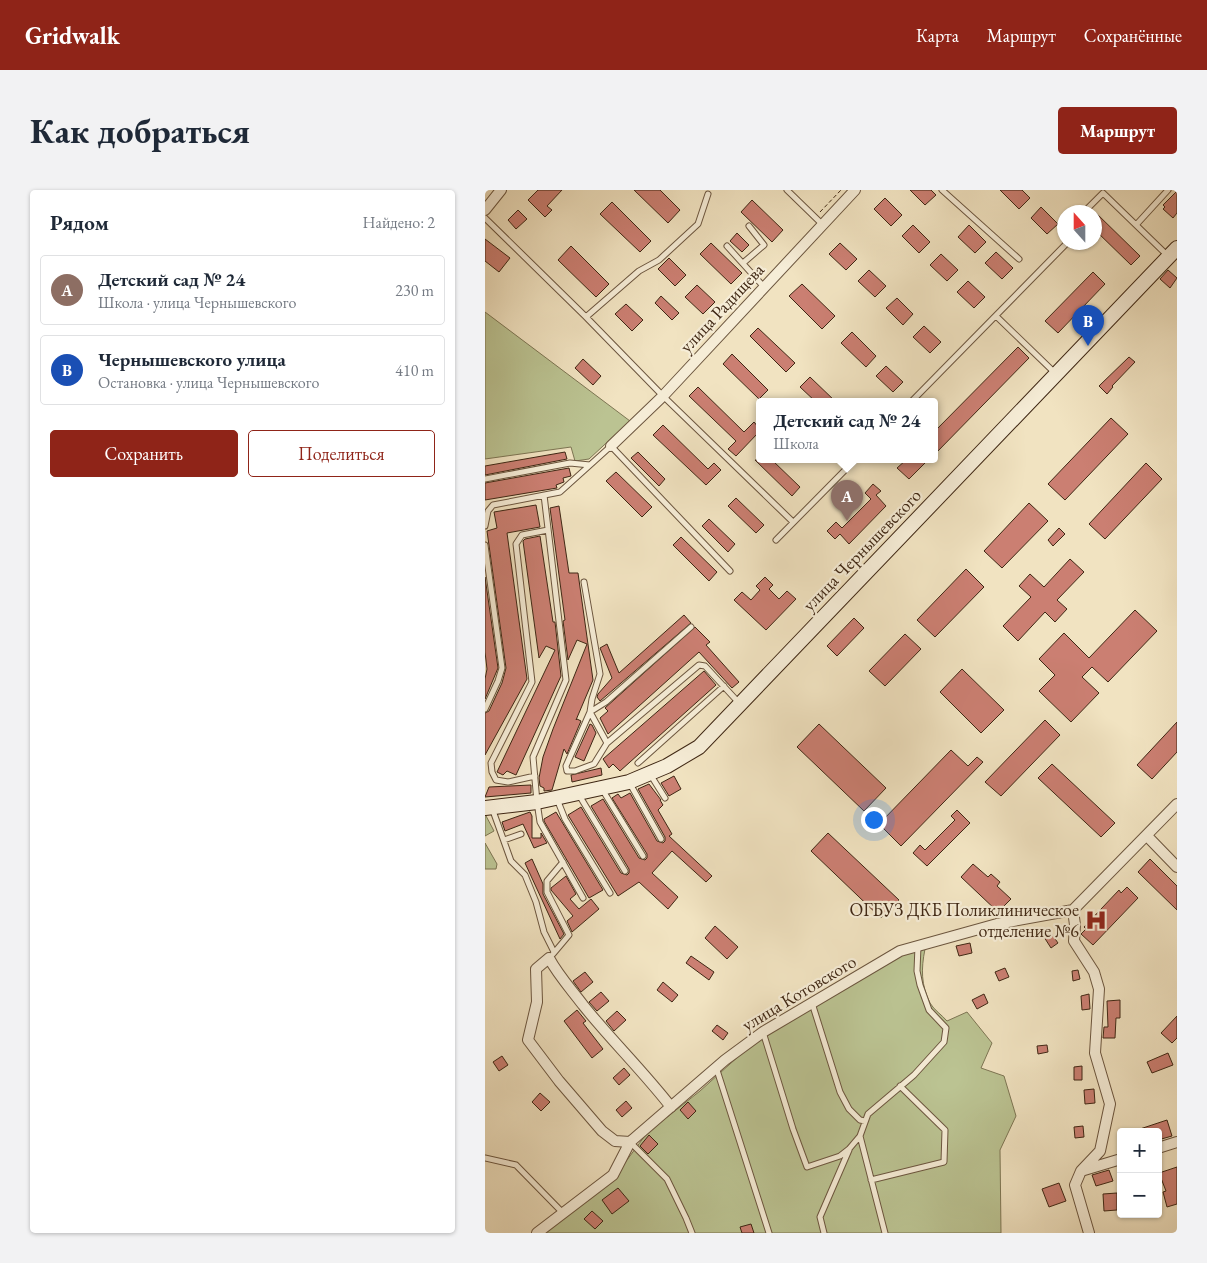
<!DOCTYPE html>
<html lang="ru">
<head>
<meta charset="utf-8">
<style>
	:root { --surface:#fff; --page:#f2f2f3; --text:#1f2937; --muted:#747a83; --line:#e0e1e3; --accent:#8f2418 }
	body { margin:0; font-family:"EB Garamond",serif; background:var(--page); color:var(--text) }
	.controls { position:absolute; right:15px; bottom:15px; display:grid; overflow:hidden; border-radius:5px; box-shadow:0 1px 4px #0004 }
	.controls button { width:45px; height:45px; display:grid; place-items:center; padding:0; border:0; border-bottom:1px solid var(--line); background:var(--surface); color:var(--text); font:25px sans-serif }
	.compass { position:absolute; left:572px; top:15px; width:45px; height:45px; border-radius:50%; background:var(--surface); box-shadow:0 1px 4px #0004; rotate:339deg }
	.you { position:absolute; left:388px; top:629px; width:18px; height:18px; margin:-12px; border:4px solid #fff; border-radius:50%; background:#1a73e8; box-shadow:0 0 0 8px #1a73e833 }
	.badge { display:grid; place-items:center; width:32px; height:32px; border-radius:50%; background:var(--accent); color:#fff; font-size:16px; font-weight:700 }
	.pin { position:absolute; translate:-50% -41px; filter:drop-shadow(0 1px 2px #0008) }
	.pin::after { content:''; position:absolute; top:26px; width:18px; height:15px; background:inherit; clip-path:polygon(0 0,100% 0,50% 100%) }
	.popup { position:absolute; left:271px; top:208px; width:182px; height:65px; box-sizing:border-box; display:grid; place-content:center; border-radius:5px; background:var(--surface); filter:drop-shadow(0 1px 4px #0005); font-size:16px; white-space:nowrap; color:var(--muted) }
	.popup b { font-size:19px; color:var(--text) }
	.popup::after { content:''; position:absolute; left:50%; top:100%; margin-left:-10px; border:10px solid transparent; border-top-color:var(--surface) }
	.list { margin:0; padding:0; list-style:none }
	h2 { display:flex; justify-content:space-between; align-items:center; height:65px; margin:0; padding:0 20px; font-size:21px }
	h2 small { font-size:16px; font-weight:400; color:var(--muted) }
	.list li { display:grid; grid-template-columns:32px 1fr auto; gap:15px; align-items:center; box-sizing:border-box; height:70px; margin:0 10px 10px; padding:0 10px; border:1px solid var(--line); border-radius:5px }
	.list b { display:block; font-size:19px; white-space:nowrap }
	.list p { margin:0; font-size:16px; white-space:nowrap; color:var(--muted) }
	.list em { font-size:16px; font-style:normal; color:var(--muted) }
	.actions { display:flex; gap:10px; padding:15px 20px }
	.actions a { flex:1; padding:11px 0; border:1px solid var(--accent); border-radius:5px; text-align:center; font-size:18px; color:var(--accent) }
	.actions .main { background:var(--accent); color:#fff }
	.map { position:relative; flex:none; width:692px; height:1043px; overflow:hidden; border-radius:5px }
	header { display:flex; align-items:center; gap:30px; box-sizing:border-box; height:70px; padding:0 25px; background:var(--accent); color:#fff }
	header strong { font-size:24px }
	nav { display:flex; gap:28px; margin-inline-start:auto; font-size:18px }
	.intro { display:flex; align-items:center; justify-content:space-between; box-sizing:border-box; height:120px; padding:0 30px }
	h1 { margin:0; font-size:35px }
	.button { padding:12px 22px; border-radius:5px; background:var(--accent); color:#fff; font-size:18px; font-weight:700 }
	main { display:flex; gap:30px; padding:0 30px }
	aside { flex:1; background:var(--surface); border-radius:5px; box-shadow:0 1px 4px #0004 }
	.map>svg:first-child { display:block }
	.green { fill:#bbc392; stroke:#7d7553 }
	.building { fill:#cb7f72; stroke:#3f2714 }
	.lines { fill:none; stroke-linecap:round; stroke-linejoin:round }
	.lane-casing { stroke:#6c563f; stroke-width:7 }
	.street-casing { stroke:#6c563f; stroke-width:12 }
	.secondary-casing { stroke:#3f2714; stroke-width:16 }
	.path { stroke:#3f2714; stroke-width:1; stroke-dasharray:4 2.5; stroke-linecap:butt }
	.lane { stroke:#f6edd7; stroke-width:5 }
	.street { stroke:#f6edd7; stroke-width:10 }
	.secondary { stroke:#f6edd7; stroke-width:14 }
	.labels { text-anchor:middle; stroke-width:4.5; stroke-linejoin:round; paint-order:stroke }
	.street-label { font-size:18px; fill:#3f2714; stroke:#f6edd7 }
	.poi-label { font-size:18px; fill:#3f2714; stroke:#f6edd7; text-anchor:end }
</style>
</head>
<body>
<header>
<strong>Gridwalk</strong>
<nav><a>Карта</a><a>Маршрут</a><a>Сохранённые</a></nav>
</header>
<div class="intro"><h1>Как добраться</h1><a class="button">Маршрут</a></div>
<main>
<aside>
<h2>Рядом<small>Найдено: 2</small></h2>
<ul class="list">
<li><span class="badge" style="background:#8d6e63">A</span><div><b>Детский сад № 24</b><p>Школа · улица Чернышевского</p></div><em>230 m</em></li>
<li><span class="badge" style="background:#1a4fb4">B</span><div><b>Чернышевского улица</b><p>Остановка · улица Чернышевского</p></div><em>410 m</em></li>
</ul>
<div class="actions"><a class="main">Сохранить</a><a>Поделиться</a></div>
</aside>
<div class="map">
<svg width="692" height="1043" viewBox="0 0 692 1043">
	<rect width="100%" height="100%" fill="#f1e3c1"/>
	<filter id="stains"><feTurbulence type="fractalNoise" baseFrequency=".004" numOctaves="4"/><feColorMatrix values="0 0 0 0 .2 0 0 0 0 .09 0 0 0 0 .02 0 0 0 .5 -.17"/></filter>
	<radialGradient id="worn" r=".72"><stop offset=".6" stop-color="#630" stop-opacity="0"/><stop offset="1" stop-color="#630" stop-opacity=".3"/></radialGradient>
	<!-- green -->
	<path class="green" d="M0,122L145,231L104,269L90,271L86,257L0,269Z
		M0,624L9,641L0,646Z
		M0,653L12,674L11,679H0Z
		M440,759C436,779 436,795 445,813C449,820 457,825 462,831L482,822L507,853L496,878L519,886L531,926L515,960L516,1043H59L136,978L162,943L215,901L255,865L297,834L417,764Z"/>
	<!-- building -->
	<path class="building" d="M53,0H77L62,16L67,20L60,27L43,10Z
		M149,0H175L195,20L183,33Z
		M425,0H446L451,5L440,15Z
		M515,0H537L545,8L534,19Z
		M692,1V23L688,28L678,19L680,17L678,15Z
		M400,8L417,25L406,36L389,19Z
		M267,10L298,40L287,52L256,22Z
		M127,12L166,51L155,62L115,24Z
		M556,17L573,34L562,44L546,28Z
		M33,20L42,29L31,39L23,30Z
		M610,22L655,66L646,75L610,40Z
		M428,35L445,52L434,63L417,46Z
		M484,35L501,52L490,63L473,47Z
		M252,43L264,55L257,62L245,51Z
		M0,49L25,68L14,82L0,71Z
		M226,53L257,83L246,94L215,64Z
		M355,53L372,69L361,80L344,64Z
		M86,56L124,94L111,107L73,70Z
		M511,62L528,78L517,89L500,73Z
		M456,64L473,80L462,91L445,75Z
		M184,68L201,85L190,96L173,79Z
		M384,80L401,96L390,107L373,91Z
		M683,80L692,88L685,98L675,89Z
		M608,82L620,94L573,143L560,131Z
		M483,91L500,107L489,118L472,102Z
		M317,94L350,126L337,139L304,106Z
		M212,95L230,112L218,124L200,107Z
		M176,106L194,123L187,130L170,113Z
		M412,108L428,124L418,135L401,118Z
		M141,114L158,130L147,141L130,124Z
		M439,136L456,152L445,163L428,147Z
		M273,138L310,173L301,182L265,146Z
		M367,142L391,166L381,177L356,153Z
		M533,157L544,168L450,264V241Z
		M247,164L283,200L274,209L238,174Z
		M644,167L650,172L627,196L628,197L622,204L614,196Z
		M98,169L116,186L108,195L90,178Z
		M401,176L418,192L408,202L391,186Z
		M325,187L351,212H331L315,197Z
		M213,197L259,242L269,232L274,238V242L251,266L243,259L251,251L204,206Z
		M626,228L643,244L580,310L563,294Z
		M178,235L223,279L229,273L236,280L221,295L168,245Z
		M80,262L82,269L0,285V276Z
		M153,262L180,289L174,296L146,268Z
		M270,270H287L315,297L307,306Z
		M421,270H443L424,289L412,278Z
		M661,273L677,289L620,349L604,334Z
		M84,278L86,286L78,288L79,292L71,295L72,298L0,310V293Z
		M131,282L167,317L157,327L121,291Z
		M388,294L396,301L391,305L401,316L364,354L355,344L350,349L342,341L351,332L357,338L386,309L380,303Z
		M251,308L279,335L271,343L243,316Z
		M544,313L563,331L517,378L499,361Z
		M51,315L55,337L22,343L42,489L0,565V523L4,521L17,493L21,478L2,341L12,338L9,322Z
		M74,316L84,383H93L108,490L91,530L92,529L96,531L82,564L79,559L67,600L59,601V598L55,596L54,588L58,567L68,539L102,454L92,450L83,470L78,431L80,430L65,318Z
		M224,329L250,354L243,362L217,336Z
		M574,338L580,344L568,356L563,350Z
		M55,346L68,432H70L76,486L31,585L22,581L18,585L12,582L70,460L61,456L54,468L38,351L40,349Z
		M196,347L232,382L224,391L188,355Z
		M585,369L599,382L572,410L582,419L570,432L560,422L533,451L518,436L546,407L534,396L545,384L559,397Z
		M481,379L499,397L450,447L432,430Z
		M0,387L13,478L0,509V489L2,479L0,462Z
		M280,387L288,395L284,399L294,409L302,401L311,409L281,440L249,410L257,402L266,410L275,400L271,396Z
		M650,420L672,441L623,492L607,477L597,487L614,503L586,532L554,501L570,485L554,469L579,443L604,468Z
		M199,425L206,433L115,511L112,507L113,504L127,488L115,458L122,454L134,483Z
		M369,428L379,438L352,466L342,456Z
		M210,437L225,452L221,455L254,492L247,498L214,462L123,544L115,528L123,521L120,518Z
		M420,444L436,459L400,496L384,481Z
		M477,479L519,520L496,543L455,502Z
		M219,481L231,495L135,581L128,574L124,578L118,569Z
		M560,530L575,545L516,606L500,592Z
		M692,532V562L667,589L652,575Z
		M105,534L107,535L111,543L99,571L90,567Z
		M334,534L401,598L379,621L312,557Z
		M466,560L483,576L492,567L498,572L416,656L394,634Z
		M567,574L630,633L616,647L553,588Z
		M116,578L117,585L87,592L86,585Z
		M189,586L196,599L184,606L176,593Z
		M164,594L176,610H175L178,615L173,620L187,644L184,646L227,686L221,692L187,661L167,683L193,707L183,719L154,692L133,706L83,625L96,617L136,683L142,685L144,683V679L106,616L118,609L154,668L160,670L162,668V664L127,608L133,604L136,608L145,603L172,651L178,653L180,651V647L153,599Z
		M46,595V603L0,607L4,597Z
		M472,620L485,633L442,676L428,663L435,655L440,660L470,630L466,626Z
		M45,622L47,626V648H56V643L62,653L49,658L38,634L20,641L17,632Z
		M71,622L118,700L104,708L59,631V629Z
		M343,643L414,710L396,728L326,661Z
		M47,669L58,694V704L79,744L75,749L40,673Z
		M665,669L692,696V720L653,682Z
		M488,674L503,687L506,684L515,692L512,696L526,709L513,722L476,687Z
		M81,686L91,704L85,709L94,719L106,709L114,719L87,742L82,731L88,726L66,700V698Z
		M642,697L653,708L608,755L596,744L601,739L599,737L634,700L636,703Z
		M230,736L253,757L242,769L220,748Z
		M566,743L573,753L566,758L559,747Z
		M485,753L487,763L474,766L471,756Z
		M206,766L229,782L224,790L201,773Z
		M520,778L524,787L514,791L510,782Z
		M593,780L595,789L588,791L587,781Z
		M100,782L108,792L96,802L88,791Z
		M178,792L193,805L187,812L172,800Z
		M116,802L124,811L112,821L104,812Z
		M499,804L503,813L492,819L487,810Z
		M604,804L605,819L597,820L596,806Z
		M635,810V828H631L630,848H618L619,837H623L622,811Z
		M92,820L101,831L98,833L118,859L107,868L79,831Z
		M132,821L141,830L129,841L121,831Z
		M692,826V848L687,853L676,843Z
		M232,835L243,843L238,850L227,841Z
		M562,855L563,862L553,864L552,856Z
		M683,863L688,875L667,883L662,872Z
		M17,866L23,875L14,881L8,872Z
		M597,876V890H589V877Z
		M139,878L145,885L134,895L128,888Z
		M609,899L610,913L600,914L599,900Z
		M55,903L65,912L56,921L47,912Z
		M141,911L147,918L137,927L131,920Z
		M203,912L211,921L203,929L195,920Z
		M682,930L687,946L673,950V942H652V940Z
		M598,936L599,947L590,948L589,937Z
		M164,945L173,954L163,964L155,956Z
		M692,977V1014L682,1017L678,1002L681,1001L674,983Z
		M624,980L628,991L611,996L607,985Z
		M574,993L581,1011L564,1017L557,999Z
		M133,998L144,1011L127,1024L117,1010Z
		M632,1003V1020L619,1021L618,1004Z
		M107,1021L118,1031L110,1039L99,1029Z
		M266,1034L269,1043H257L255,1037Z"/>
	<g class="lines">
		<!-- lane casing -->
		<g class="lane-casing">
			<path id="lane" d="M302,0L337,34
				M457,0L534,69
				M599,22L618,3L682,65
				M0,28L101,127L178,206L308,332
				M651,35L683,0
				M242,56L279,97
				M258,73L279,55L264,36
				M511,126L570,183
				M101,127L154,81L174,70L213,34L223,4
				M426,212L583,52
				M0,289L85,273L105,275L126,256L245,381
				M59,305L81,490L48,567L52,612L55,632L98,708
				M0,336L3,321L8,315L75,302L105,275
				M291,350L370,270
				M0,355L17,478L13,491L0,519
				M99,392L115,484L107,509L105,522L81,576L82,581H90L109,574L122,553L214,475L220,476L255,514
				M122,553L105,522L121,512L206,437
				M153,573L239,496
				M165,584L180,608
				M50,586L23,592L11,590L7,582L6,573L47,492L31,354L37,345L63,340
				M144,592L176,649
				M117,599L158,666
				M94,605L140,681
				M72,609L80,629L125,703
				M7,618L26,671L40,685L51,712L59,742L69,762
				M19,650L36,644
				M68,764L84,745L62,702V691L78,672
				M327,813L355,902L364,919L375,930L380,931
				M278,842L308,939L322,977L355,966L364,959L375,946
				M231,877L284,1043
				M145,952L182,989L201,1028L207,1043
				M0,968L31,975L78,1023
				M386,990L459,972L460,940L415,896
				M339,1043L335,1027L364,960
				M400,1043L375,946L383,924L429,885L459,852L461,838L444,820L435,795L432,781L433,756"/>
		</g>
		<!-- street casing -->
		<g class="street-casing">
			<path id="street" d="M0,20L16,0
				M126,256L178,206L370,0
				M662,646L692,677
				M588,720L590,735L589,751L609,782L614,799L610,863L625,914L615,961L596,981
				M145,952L130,951L117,941L74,891L43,850L52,812L51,779L64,768C73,785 86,799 98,815C126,850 158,881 186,917
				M673,958L692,952
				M52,1043L128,985L145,952L240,870L278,842L415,761L512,734L588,720L692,614
				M604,1043L590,995L596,981L636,969"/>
		</g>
		<!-- secondary casing -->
		<g class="secondary-casing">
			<path id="secondary" d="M0,618L52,612L144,592L182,576L214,557L692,58"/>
		</g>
		<!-- path -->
		<path class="path" d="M335,22L356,0"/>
		<!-- lane -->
		<use href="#lane" class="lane"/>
		<!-- street -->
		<use href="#street" class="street"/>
		<!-- secondary -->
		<use href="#secondary" class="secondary"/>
	</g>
	<!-- icons -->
	<defs>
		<g id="hospital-bare" transform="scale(1.725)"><path d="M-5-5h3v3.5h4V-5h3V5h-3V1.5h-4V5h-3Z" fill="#8f2418" stroke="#f6edd7" stroke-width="2.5" paint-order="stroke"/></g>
	</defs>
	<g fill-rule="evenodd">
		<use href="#hospital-bare" x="611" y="730"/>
	</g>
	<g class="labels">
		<!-- street labels -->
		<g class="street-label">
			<text transform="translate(237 118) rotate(-47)" y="6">улица Радищева</text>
			<text transform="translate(377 360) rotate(-46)" y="6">улица Чернышевского</text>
			<text transform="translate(314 803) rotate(-31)" y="6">улица Котовского</text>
		</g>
		<!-- poi labels -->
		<g class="poi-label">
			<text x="594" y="726">ОГБУЗ ДКБ Поликлиническое<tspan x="594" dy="21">отделение №6</tspan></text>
		</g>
	</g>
	<rect width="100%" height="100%" filter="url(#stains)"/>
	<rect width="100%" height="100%" fill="url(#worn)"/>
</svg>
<div class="controls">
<button>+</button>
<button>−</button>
</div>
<svg class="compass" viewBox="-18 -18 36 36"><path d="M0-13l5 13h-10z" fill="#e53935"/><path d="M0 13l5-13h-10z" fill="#747a83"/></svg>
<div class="you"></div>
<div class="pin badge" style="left:362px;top:331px;background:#8d6e63">A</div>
<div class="popup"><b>Детский сад № 24</b>Школа</div>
<div class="pin badge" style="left:603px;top:156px;background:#1a4fb4">B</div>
</div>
</main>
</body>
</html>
